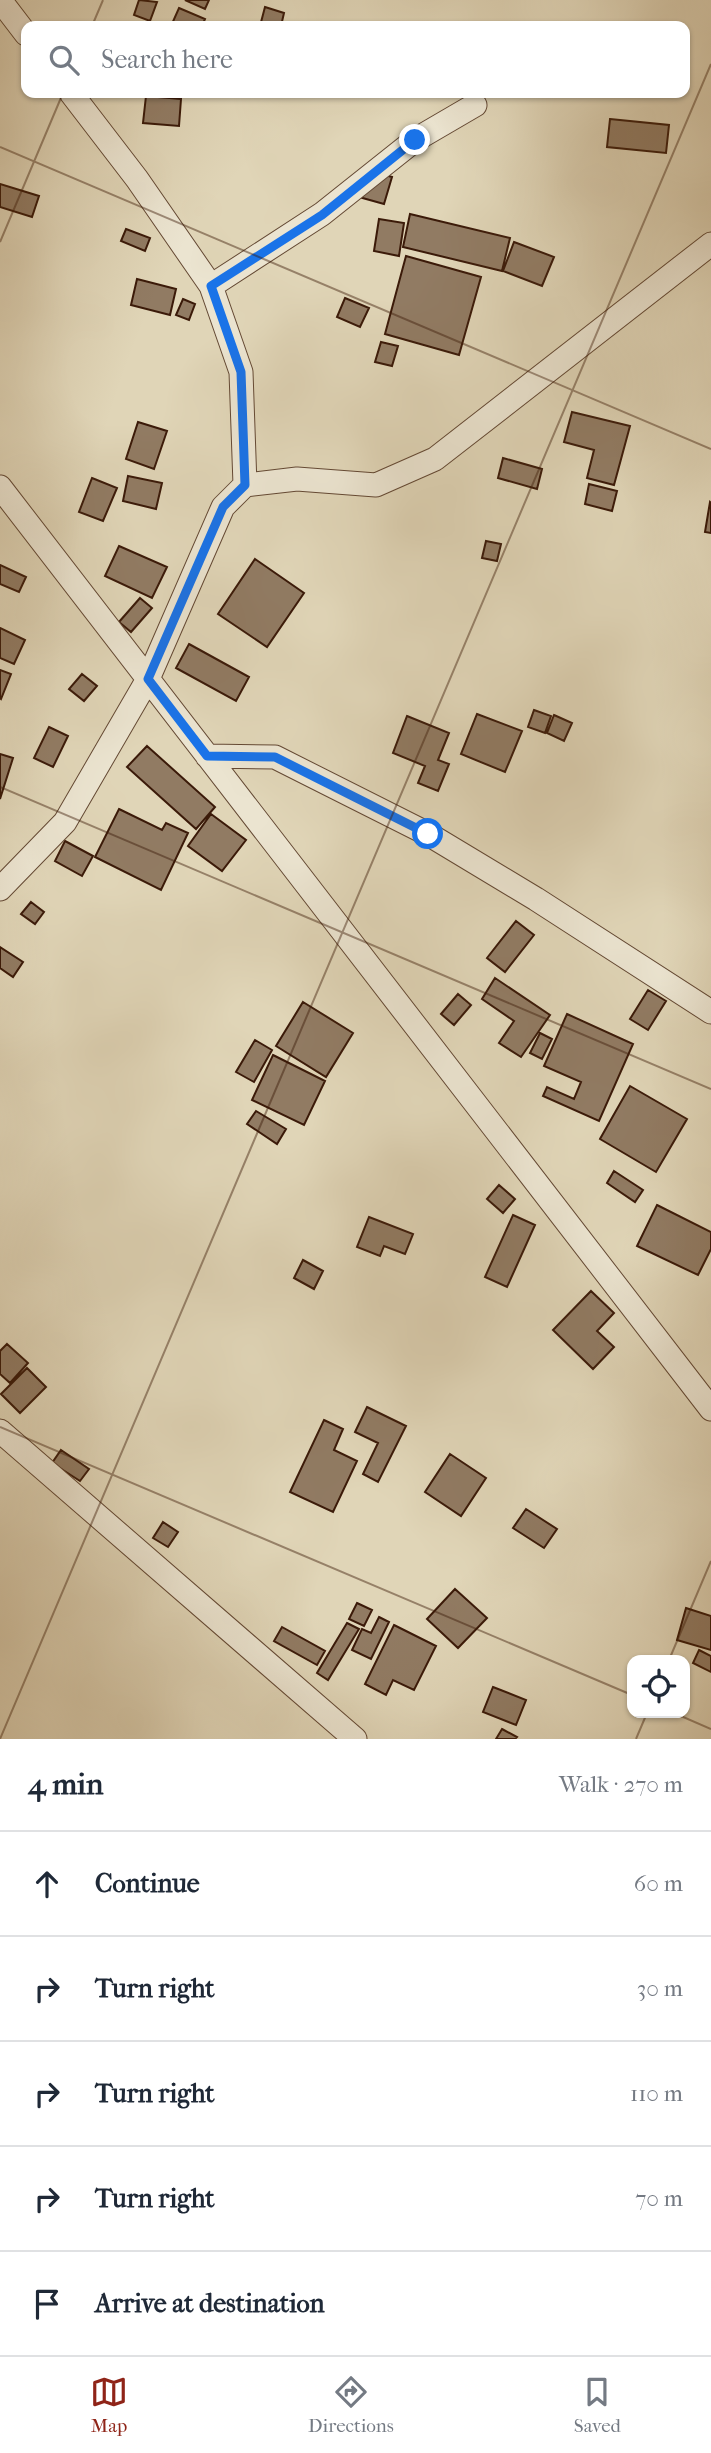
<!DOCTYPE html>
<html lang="en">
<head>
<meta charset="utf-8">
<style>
	:root { --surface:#fff; --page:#f6f6f7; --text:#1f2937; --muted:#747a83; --line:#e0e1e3; --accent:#8f2418 }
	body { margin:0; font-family:"IM FELL French Canon",serif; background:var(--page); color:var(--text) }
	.controls { position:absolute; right:21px; bottom:21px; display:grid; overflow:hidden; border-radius:14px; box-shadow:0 2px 5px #0004 }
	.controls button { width:63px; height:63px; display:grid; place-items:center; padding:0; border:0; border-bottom:2px solid var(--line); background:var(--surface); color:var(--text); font:35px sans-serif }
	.stop { position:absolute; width:21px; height:21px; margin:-16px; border:5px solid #1a73e8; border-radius:50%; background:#fff }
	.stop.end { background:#1a73e8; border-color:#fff; box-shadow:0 2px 7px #0008 }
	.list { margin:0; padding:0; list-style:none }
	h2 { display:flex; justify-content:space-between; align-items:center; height:91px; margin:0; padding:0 28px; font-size:30px }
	h2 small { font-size:23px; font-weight:400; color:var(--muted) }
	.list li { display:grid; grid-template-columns:46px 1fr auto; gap:21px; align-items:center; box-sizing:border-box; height:105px; padding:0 28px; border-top:2px solid var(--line) }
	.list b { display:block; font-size:26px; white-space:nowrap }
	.list em { font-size:23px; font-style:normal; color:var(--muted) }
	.icon { flex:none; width:38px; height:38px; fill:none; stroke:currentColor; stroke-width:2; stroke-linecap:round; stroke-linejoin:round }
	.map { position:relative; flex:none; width:711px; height:1739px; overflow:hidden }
	.search { position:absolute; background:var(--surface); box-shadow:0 2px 5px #0004; left:21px; right:21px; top:21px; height:77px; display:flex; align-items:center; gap:18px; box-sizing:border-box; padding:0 24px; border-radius:14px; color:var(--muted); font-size:26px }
	.sheet { height:616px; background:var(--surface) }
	nav { display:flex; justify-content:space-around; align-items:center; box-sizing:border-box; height:98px; border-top:2px solid var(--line); background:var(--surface); font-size:19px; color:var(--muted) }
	nav a { display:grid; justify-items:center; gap:4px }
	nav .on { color:var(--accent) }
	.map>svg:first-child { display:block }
	.building { fill:#917b63; stroke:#3b1a09; stroke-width:2 }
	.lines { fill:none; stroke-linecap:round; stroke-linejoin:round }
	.minor-casing { stroke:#644934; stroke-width:25 }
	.minor { stroke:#ebe4d0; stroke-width:23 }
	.route { stroke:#1a73e8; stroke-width:9 }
	.ticks { fill:none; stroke:#3b1a09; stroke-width:2; stroke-opacity:0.45 }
</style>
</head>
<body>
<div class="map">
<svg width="711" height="1739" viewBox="0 0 711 1739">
	<rect width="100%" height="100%" fill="#e0d5b7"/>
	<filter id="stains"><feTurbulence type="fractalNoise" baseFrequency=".00286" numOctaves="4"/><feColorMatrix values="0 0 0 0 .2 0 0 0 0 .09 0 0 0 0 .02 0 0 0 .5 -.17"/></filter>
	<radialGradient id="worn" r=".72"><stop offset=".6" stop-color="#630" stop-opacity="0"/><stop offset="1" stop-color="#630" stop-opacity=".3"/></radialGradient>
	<!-- building -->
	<path class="building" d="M139,0L157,2L150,21L134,15Z
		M185,0H209L205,9Z
		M265,7L284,13L281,26H260Z
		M179,8L205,19L202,26H171Z
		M146,96L181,99L179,126L143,123Z
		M610,119L669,125L666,153L607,147Z
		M367,170L392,177L384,204L359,197Z
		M0,184L39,196L32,217L0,207Z
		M410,214L510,238L502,271L403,247Z
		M379,219L404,223L399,256L374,251Z
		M126,229L150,238L145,251L121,241Z
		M514,242L554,257L542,286L503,271Z
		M406,256L481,277L459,355L385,334Z
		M137,279L176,289L170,315L131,305Z
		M345,298L369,308L360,327L337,317Z
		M183,299L195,304L189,320L176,315Z
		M381,342L398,346L392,366L375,362Z
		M572,412L630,426L614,485L587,478L594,450L564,442Z
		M138,422L167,431L154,469L126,459Z
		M503,458L542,469L537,489L498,478Z
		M128,476L162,483L156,509L123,501Z
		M92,478L117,488L103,521L79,512Z
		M589,484L617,491L612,511L585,504Z
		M710,502L711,503V533L705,532Z
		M486,541L501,544L497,561L482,558Z
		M119,546L167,567L152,598L105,576Z
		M255,559L304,593L267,647L218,614Z
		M0,565L26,577L19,592L0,584Z
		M140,598L152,608L131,632L119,622Z
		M0,628L25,640L14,664L0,658Z
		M189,644L249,677L236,701L176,668Z
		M0,670L11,674L1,699L0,698Z
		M82,674L97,686L84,701L69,689Z
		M534,710L551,716L545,733L528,727Z
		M477,714L522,731L505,772L461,754Z
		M554,715L572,723L564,741L547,733Z
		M407,716L449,733L438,760L449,764L438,791L418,783L425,766L393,753Z
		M49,727L68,736L53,767L34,758Z
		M147,746L215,807L196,829L127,767Z
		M0,754L13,758L0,799Z
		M119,809L162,830L166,823L188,833L161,890L95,857Z
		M211,814L246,840L222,871L188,846Z
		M65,841L93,856L82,876L55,861Z
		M31,902L44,912L35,924L21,914Z
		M516,921L534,935L505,972L487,958Z
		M0,947L23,962L13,977L0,968Z
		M495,978L550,1015L521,1057L499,1043L514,1021L482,999Z
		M648,990L666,1001L648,1030L630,1019Z
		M458,994L471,1005L454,1025L441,1014Z
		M303,1002L353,1033L326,1077L276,1046Z
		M567,1014L633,1044L599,1121L543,1096L547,1087L574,1099L581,1082L544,1066Z
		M540,1033L552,1039L542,1059L530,1053Z
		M255,1040L272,1050L254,1082L236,1072Z
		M273,1055L325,1081L304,1125L252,1100Z
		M630,1086L687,1119L656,1172L600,1139Z
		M256,1111L286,1129L277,1144L247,1124Z
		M614,1171L643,1190L635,1202L607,1183Z
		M499,1185L515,1199L503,1213L487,1199Z
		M657,1205L711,1232V1249L698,1275L637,1246Z
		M513,1215L535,1225L507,1287L485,1277Z
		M369,1217L413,1234L405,1254L384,1246L380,1256L357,1247Z
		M303,1260L323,1271L314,1289L294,1278Z
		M591,1291L614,1313L597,1331L614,1347L593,1369L553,1330Z
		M7,1344L28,1363L10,1383L0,1374V1351Z
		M27,1368L46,1387L20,1413L1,1394Z
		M367,1407L406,1426L378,1482L363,1474L378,1443L355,1432Z
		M324,1420L343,1429L334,1450L357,1461L333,1512L290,1492Z
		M61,1450L89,1469L80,1481L52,1463Z
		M450,1454L486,1478L461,1516L425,1492Z
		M526,1509L557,1529L544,1548L513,1528Z
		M163,1522L178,1532L168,1547L153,1538Z
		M455,1589L487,1618L458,1648L427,1619Z
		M357,1603L372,1610L364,1626L349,1619Z
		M686,1608L711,1616V1650L677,1640Z
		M379,1617L389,1622L371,1659L352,1650L362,1629L371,1633Z
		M347,1623L359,1629L328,1680L317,1673Z
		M394,1625L436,1646L414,1690L393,1680L386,1695L365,1684Z
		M282,1627L325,1651L317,1665L274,1641Z
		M699,1650L711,1656V1672L693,1663Z
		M493,1687L526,1700L516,1725L483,1712Z
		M502,1729L517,1737L515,1739H496Z"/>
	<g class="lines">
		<!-- minor casing -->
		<g class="minor-casing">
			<path id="minor" d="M0,0L26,34
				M71,93L137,179L211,286L241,372L245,485
				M211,286L322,214L415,140L475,105
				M0,487L711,1409
				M207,756L275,757L428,834L536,899L711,1012
				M0,889L65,822L148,679L223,507L245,485L297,479L376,485L435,459L711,244
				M0,1431L355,1739"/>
		</g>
		<!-- minor -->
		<use href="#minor" class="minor"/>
	</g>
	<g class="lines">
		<!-- route -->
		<path class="route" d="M415,140L322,215L211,286L241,372L245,485L223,507L148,679L207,756L275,757L428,834"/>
	</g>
	<!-- ticks -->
	<path class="ticks" d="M92,26L103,0M0,147L711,449M0,242L63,93M0,787L711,1089M0,1427L632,1695M669,1660L711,1561M674,1713L711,1729M0,1739L711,64M636,1739L647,1713"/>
	<rect width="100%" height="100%" filter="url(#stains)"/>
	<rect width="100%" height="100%" fill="url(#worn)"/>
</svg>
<div class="controls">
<button><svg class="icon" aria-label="locate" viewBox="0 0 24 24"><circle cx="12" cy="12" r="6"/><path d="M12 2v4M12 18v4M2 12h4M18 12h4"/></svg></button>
</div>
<div class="stop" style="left:428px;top:834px"></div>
<div class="stop end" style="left:415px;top:140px"></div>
<div class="search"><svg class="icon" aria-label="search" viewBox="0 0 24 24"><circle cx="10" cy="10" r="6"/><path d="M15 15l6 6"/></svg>Search here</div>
</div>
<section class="sheet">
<h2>4 min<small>Walk · 270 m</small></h2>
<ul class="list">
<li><svg class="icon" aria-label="ahead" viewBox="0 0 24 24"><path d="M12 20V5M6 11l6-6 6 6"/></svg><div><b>Continue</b></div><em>60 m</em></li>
<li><svg class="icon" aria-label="right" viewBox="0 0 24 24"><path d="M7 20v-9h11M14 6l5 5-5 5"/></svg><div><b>Turn right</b></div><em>30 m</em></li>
<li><svg class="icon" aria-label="right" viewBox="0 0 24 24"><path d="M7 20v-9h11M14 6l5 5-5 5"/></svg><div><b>Turn right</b></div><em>110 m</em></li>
<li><svg class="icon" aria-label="right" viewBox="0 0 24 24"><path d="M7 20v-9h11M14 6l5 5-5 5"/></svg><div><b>Turn right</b></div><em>70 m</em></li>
<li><svg class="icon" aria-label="arrive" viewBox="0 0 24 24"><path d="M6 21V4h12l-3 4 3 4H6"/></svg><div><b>Arrive at destination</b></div></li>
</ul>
</section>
<nav>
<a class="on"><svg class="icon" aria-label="map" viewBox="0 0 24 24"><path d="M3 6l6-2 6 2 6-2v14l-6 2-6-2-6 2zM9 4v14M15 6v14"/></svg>Map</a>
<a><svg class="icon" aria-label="directions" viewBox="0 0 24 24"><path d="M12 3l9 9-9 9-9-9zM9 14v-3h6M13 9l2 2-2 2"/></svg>Directions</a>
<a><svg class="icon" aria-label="saved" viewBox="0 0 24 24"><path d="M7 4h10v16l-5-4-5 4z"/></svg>Saved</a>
</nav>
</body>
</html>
